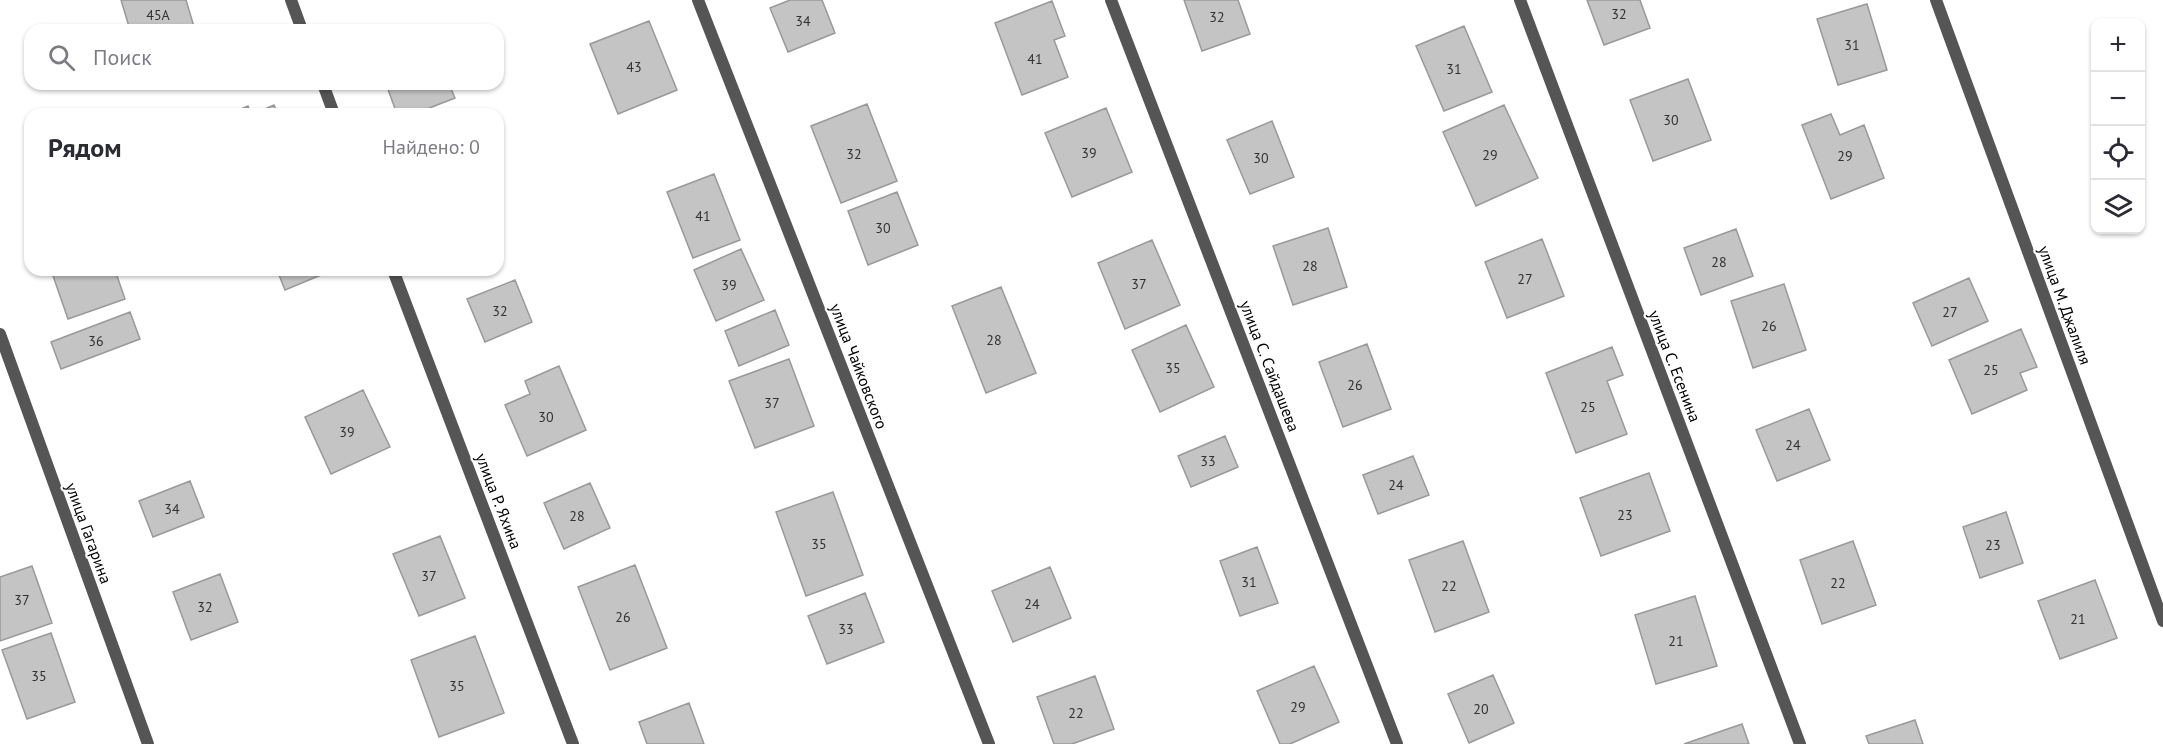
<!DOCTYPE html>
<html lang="ru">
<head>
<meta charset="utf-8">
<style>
	:root { --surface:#fff; --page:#f7f7f7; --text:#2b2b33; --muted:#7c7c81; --line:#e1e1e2 }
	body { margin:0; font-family:"PT Sans",sans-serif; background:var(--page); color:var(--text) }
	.controls { position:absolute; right:18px; top:18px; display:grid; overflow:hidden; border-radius:12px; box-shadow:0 2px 4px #0004 }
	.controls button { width:54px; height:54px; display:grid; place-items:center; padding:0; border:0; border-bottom:2px solid var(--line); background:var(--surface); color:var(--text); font:30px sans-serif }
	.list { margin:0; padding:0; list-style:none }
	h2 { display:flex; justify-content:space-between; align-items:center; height:78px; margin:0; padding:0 24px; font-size:26px }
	h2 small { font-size:20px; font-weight:400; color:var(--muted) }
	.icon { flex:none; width:33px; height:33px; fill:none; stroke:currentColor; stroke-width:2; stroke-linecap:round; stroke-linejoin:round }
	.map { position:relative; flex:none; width:2163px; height:744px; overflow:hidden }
	.search { position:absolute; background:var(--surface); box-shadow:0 2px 4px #0004; left:24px; top:24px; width:480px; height:66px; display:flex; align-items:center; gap:15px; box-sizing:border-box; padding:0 21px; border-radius:18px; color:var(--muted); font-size:22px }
	.panel { position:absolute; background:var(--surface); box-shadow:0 2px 4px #0004; left:24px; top:108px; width:480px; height:168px; border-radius:18px }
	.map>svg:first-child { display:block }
	.building { fill:#c4c4c4; stroke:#999; stroke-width:1.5 }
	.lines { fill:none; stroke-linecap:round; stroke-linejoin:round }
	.street { stroke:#555; stroke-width:12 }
	.labels { text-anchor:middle; stroke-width:4.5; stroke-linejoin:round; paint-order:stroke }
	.number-label { font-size:14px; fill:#313131 }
	.street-label { font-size:16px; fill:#000; stroke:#fff }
</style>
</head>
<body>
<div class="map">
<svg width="2163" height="744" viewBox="0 0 2163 744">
	<rect width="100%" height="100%" fill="#fff"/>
	<!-- building -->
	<path class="building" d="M121,0H186L195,30H130Z
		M790,0H822L835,33L788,52L770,8Z
		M1184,0H1238L1250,34L1202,51Z
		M1587,0H1640L1650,28L1604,45Z
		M1052,1L1065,36L1054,40L1068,77L1022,95L995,23Z
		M1867,4L1887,70L1838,85L1817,19Z
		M649,21L677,90L618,114L590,44Z
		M1464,26L1492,92L1444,111L1416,46Z
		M1688,79L1711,140L1653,161L1630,100Z
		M386,84H449L455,98L414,114H397Z
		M867,104L897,181L841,203L811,126Z
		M274,105L278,114H253Z
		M1504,105L1538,178L1476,206L1443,132Z
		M248,106L251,114H229Z
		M1106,108L1132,172L1072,197L1045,133Z
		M1831,114L1840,135L1864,125L1884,178L1831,199L1802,125Z
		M1272,121L1294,177L1250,194L1227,140Z
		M714,174L740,240L693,258L667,192Z
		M897,192L918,245L868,265L848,211Z
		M1328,228L1347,287L1293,305L1273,246Z
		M1736,229L1753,276L1701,295L1684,248Z
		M1542,239L1564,296L1507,318L1485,262Z
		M1152,240L1180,305L1125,329L1098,263Z
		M741,249L764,300L716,321L694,270Z
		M51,270H115L125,299L68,319Z
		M277,270H333L285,290Z
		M1969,278L1988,321L1932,346L1913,303Z
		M515,280L532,322L485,342L467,299Z
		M1784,284L1806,350L1753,368L1731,301Z
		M1001,287L1036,373L986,393L952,306Z
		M775,310L789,345L739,366L725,331Z
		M130,312L140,339L61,369L51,342Z
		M1186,325L1214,387L1160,412L1132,350Z
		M2021,329L2037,367L2020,373L2027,390L1972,414L1949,360Z
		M1367,344L1391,409L1343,427L1319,362Z
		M1612,347L1623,375L1607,381L1627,434L1576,453L1546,373Z
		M789,359L814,426L755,448L729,381Z
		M559,366L586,430L527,456L505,405L530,394L525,381Z
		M363,390L390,447L331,474L305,417Z
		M1809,409L1830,460L1777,481L1756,430Z
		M1225,436L1238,467L1191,487L1178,456Z
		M1413,456L1429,495L1378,514L1363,475Z
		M1649,473L1670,531L1601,556L1580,498Z
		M190,481L204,517L153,537L139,501Z
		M590,483L610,528L564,549L544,503Z
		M833,492L863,575L806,596L776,512Z
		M2006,512L2023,563L1980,578L1963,527Z
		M440,536L465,598L419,616L393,554Z
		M1463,541L1489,612L1435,632L1409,560Z
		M1853,541L1876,605L1822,624L1800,560Z
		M1257,547L1278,603L1240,616L1220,561Z
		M635,565L667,648L610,670L578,587Z
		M32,566L52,623L0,641V577Z
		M1050,567L1071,618L1013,642L992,591Z
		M220,574L238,622L191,640L173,592Z
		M2095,580L2117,638L2060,659L2038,601Z
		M865,593L884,642L827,664L808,616Z
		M1695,596L1717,666L1656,684L1635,615Z
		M51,633L75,702L27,719L2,650Z
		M475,636L504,713L439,737L411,660Z
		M1314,666L1339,722L1290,744H1280L1257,691Z
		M1493,675L1514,723L1469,743L1448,694Z
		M1095,676L1114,729L1072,744H1054L1037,697Z
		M689,703L704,744H647L639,722Z
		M1915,720L1923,744H1869L1866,736Z
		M1742,724L1749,744H1684Z"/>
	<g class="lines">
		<!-- street -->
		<path class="street" d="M291,0L302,30
			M698,0L989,744
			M1111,0L1397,744
			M1520,0L1800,744
			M1936,0L2163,621
			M323,84L334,114
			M393,270L573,744
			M0,334L148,744"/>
	</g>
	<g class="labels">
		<!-- number labels -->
		<g class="number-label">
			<text x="1619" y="19">32</text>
			<text x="158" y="20">45А</text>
			<text x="1217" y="22">32</text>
			<text x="803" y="26">34</text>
			<text x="1852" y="50">31</text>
			<text x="1035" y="64">41</text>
			<text x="634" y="72">43</text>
			<text x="1454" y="74">31</text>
			<text x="1671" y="125">30</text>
			<text x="1089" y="158">39</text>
			<text x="854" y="159">32</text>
			<text x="1490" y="160">29</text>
			<text x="1845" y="161">29</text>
			<text x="1261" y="163">30</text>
			<text x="703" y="221">41</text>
			<text x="883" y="233">30</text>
			<text x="1719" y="267">28</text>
			<text x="1310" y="271">28</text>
			<text x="1525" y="284">27</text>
			<text x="1139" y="289">37</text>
			<text x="729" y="290">39</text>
			<text x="500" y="316">32</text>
			<text x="1950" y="317">27</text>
			<text x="1769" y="331">26</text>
			<text x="994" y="345">28</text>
			<text x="96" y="346">36</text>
			<text x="1173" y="373">35</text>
			<text x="1991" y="375">25</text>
			<text x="1355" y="390">26</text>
			<text x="772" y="408">37</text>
			<text x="1588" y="412">25</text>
			<text x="546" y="422">30</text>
			<text x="347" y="437">39</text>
			<text x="1793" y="450">24</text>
			<text x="1208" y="466">33</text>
			<text x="1396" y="490">24</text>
			<text x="172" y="514">34</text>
			<text x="1625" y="520">23</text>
			<text x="577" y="521">28</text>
			<text x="819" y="549">35</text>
			<text x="1993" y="550">23</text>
			<text x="429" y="581">37</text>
			<text x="1249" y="587">31</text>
			<text x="1838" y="588">22</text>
			<text x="1449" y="591">22</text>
			<text x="22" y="605">37</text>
			<text x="1032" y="609">24</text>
			<text x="205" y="612">32</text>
			<text x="623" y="622">26</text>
			<text x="2078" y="624">21</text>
			<text x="846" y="634">33</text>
			<text x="1676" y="646">21</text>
			<text x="39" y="681">35</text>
			<text x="457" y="691">35</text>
			<text x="1298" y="712">29</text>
			<text x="1481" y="714">20</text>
			<text x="1076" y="718">22</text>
		</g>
		<!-- street labels -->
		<g class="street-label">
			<text transform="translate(2065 305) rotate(70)" y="6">улица М. Джалиля</text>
			<text transform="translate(859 366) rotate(69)" y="6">улица Чайковского</text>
			<text transform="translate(1270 366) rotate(69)" y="6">улица С. Сайдашева</text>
			<text transform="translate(1675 366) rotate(69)" y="6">улица С. Есенина</text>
			<text transform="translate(499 501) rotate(69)" y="6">улица Р. Яхина</text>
			<text transform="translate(89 533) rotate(70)" y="6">улица Гагарина</text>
		</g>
	</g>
</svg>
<div class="controls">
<button>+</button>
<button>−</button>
<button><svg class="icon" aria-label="locate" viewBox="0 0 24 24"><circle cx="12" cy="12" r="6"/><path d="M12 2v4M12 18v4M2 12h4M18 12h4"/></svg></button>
<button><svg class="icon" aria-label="layers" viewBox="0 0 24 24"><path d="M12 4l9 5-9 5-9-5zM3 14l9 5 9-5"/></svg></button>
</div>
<div class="search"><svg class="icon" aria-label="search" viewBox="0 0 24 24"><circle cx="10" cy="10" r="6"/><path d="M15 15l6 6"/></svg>Поиск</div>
<section class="panel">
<h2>Рядом<small>Найдено: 0</small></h2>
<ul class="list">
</ul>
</section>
</div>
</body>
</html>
